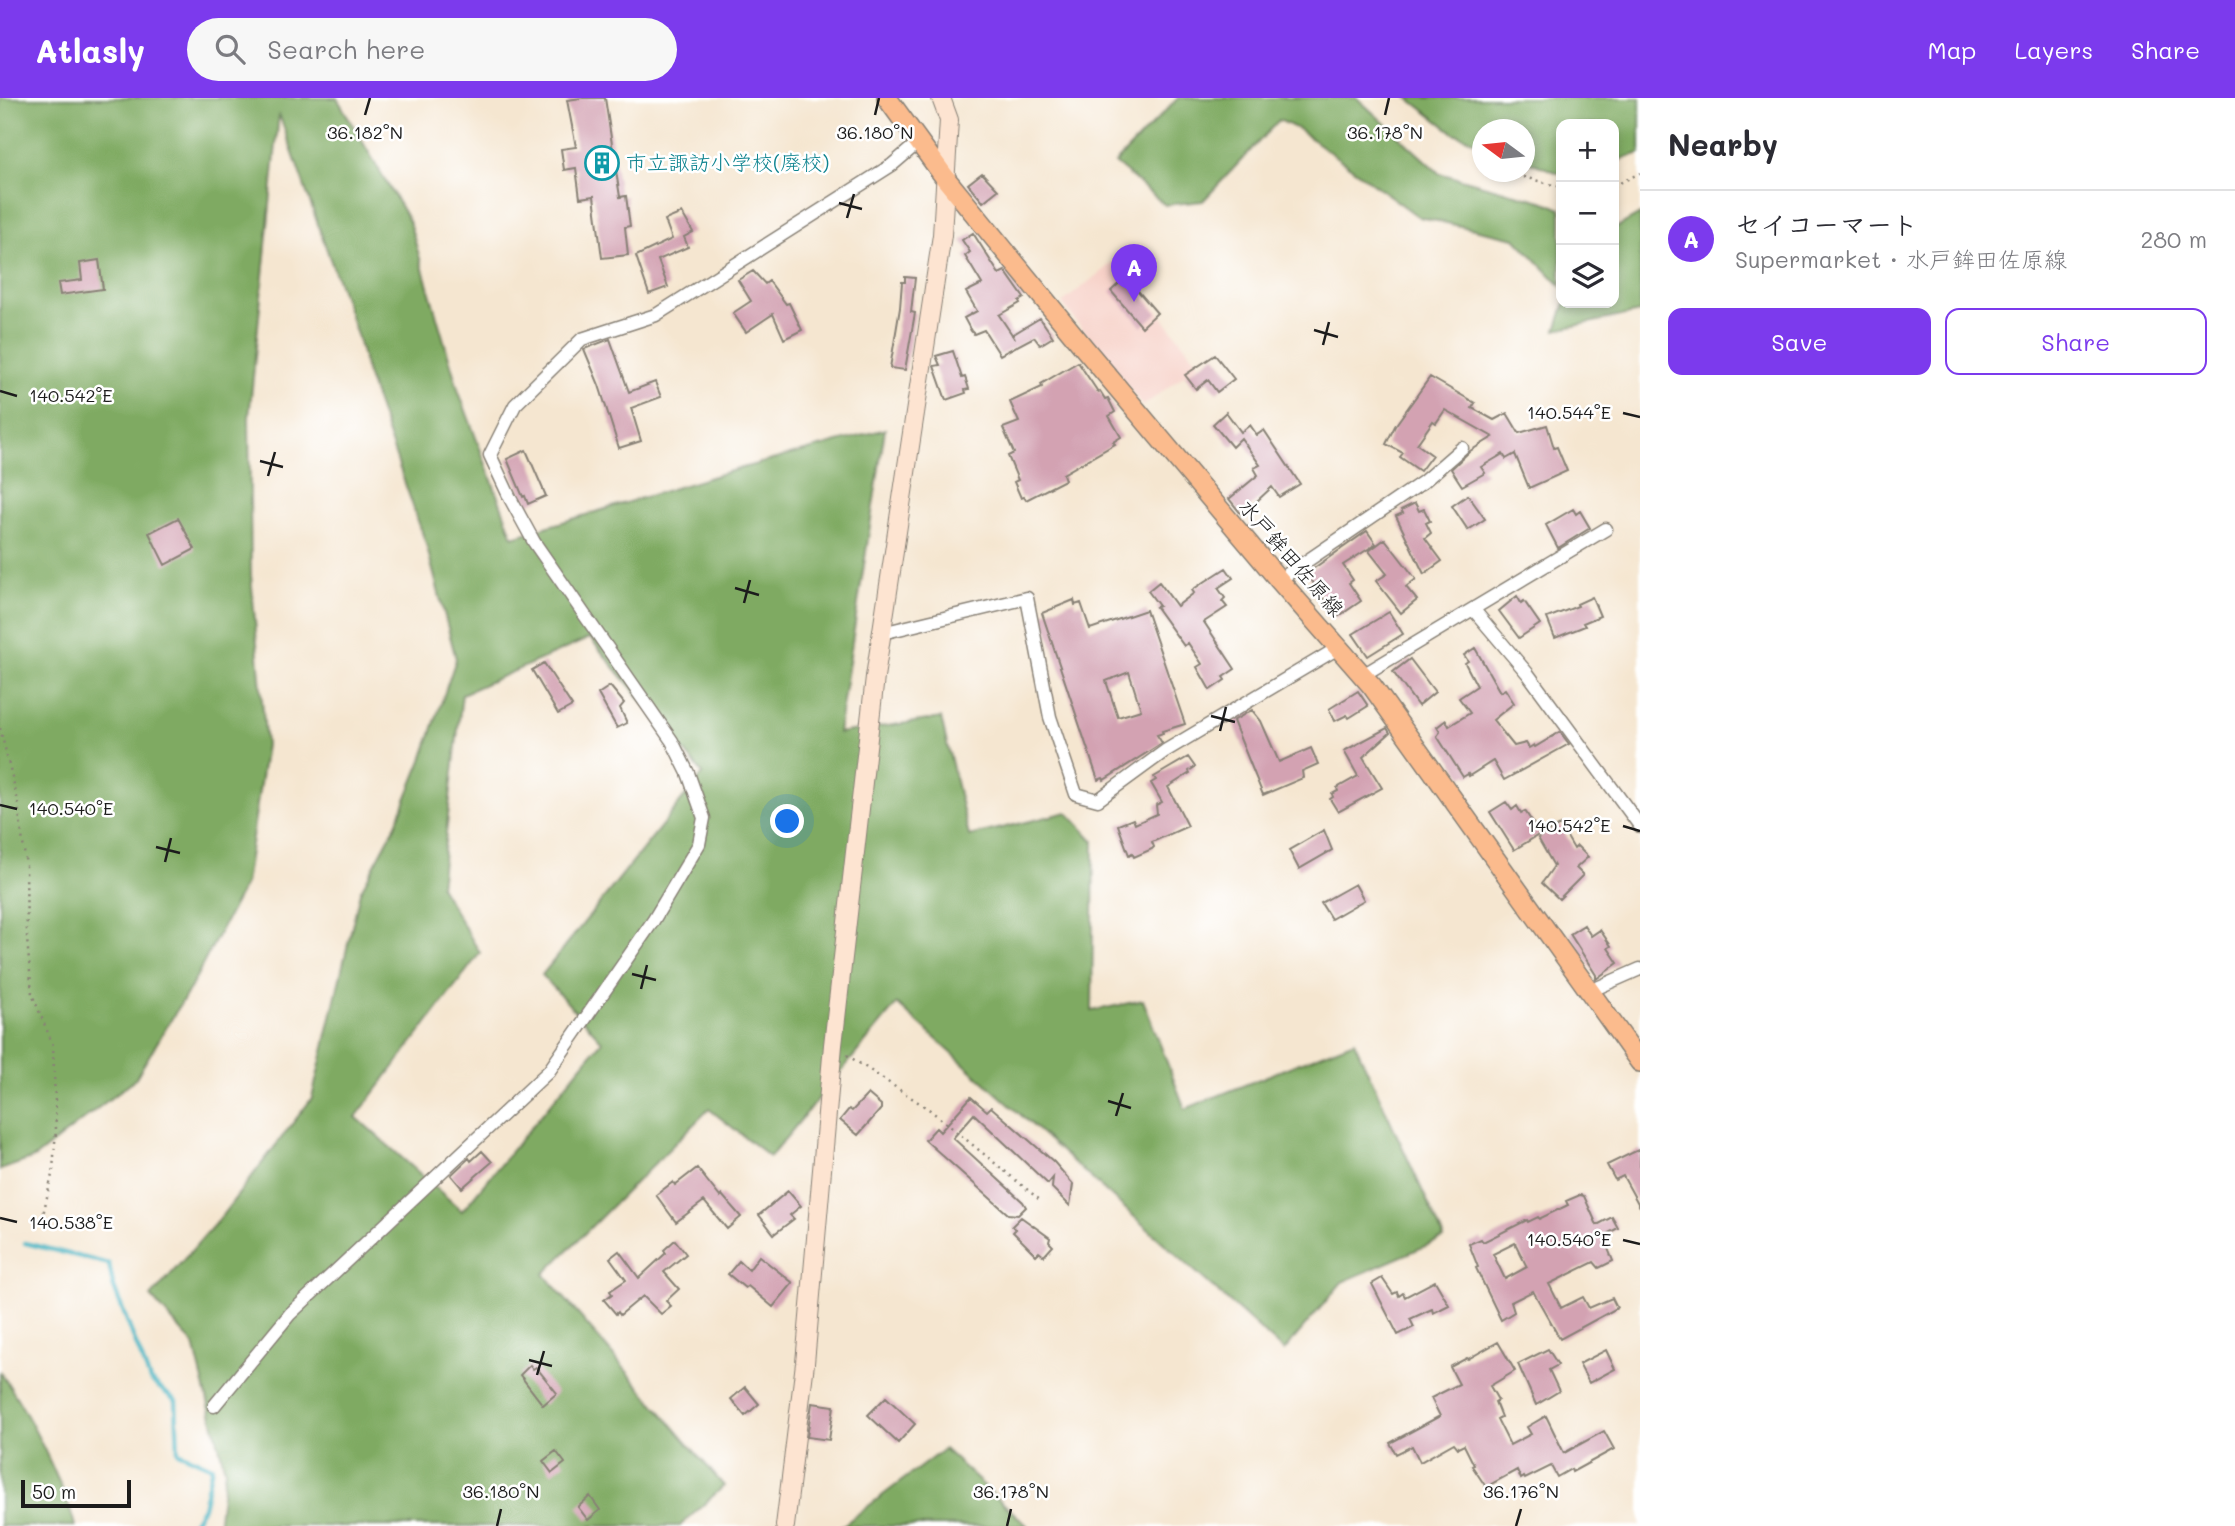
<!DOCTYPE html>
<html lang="en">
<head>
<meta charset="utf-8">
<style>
	:root { --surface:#fff; --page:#f7f7f7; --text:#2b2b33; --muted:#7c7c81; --line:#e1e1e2; --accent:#7c3aed }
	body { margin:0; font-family:Mali,"Klee One",sans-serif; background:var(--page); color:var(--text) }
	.controls { position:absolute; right:21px; top:21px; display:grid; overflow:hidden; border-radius:14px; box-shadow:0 4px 10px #0003 }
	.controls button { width:63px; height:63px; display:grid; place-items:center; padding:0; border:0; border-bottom:2px solid var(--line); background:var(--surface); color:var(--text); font:35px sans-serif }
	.compass { position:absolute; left:1472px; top:21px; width:63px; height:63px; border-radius:50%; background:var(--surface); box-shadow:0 4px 10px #0003; rotate:285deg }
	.scale { position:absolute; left:21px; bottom:18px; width:110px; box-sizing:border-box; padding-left:7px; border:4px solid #1c1c1c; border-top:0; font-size:19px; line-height:24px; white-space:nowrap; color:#1c1c1c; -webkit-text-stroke:5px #fff; paint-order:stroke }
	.you { position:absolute; left:788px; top:724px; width:24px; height:24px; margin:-18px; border:5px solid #fff; border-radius:50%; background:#1a73e8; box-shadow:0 0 0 10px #1a73e833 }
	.badge { display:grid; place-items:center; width:46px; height:46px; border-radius:50%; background:var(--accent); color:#fff; font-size:23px; font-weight:700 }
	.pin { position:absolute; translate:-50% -58px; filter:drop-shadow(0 2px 4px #0008) }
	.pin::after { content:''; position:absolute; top:37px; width:24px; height:21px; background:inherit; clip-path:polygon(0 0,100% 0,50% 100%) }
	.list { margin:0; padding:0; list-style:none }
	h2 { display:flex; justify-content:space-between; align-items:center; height:91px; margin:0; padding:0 28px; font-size:30px }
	h2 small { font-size:23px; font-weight:400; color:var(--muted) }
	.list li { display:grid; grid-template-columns:46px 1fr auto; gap:21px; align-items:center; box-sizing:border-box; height:98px; padding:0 28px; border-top:2px solid var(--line) }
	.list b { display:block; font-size:26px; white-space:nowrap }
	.list p { margin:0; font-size:23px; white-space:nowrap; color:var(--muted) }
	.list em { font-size:23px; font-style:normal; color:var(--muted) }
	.actions { display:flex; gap:14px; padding:21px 28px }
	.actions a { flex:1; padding:16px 0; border:2px solid var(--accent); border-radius:14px; text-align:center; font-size:24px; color:var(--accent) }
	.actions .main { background:var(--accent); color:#fff }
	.icon { flex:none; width:38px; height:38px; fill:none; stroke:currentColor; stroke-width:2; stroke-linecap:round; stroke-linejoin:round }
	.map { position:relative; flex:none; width:1640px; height:1428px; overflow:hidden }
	header { display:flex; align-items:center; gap:42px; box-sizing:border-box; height:98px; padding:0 35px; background:var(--accent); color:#fff }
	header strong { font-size:33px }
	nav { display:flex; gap:38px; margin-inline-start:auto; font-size:24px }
	.search { width:490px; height:63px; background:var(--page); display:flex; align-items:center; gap:18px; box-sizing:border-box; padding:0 24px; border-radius:38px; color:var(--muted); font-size:26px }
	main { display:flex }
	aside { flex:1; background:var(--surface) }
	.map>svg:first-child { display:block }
	.built { fill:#f7d1c8 }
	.forest { fill:#7faa62; stroke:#4e633f; stroke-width:2; fill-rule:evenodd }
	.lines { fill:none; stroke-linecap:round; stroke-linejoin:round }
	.stream { stroke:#44b2c0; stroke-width:4.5 }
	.building { fill:#d3a2b2; fill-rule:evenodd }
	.street-casing { stroke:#888176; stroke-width:15 }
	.secondary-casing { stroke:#888176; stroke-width:20 }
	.primary-casing { stroke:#888176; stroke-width:22 }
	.path { stroke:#888176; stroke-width:2.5; stroke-dasharray:2 5; stroke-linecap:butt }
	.street { stroke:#fff; stroke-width:12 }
	.secondary { stroke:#fde4d1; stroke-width:18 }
	.primary { stroke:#fbbb8d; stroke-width:19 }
	.ticks { fill:none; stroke:#1c1c1c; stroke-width:2.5 }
	.labels { text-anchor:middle; stroke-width:5; stroke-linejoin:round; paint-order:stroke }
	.culture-label { font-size:21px; fill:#0d838f; stroke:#fff; text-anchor:start }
	.street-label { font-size:21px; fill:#1c1c1c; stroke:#fff }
	.ticks-label { font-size:18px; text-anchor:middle; fill:#1c1c1c; stroke:#fff; stroke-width:5; stroke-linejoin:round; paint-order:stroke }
</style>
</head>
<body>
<header>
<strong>Atlasly</strong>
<div class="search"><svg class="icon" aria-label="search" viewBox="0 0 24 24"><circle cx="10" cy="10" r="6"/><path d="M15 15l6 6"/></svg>Search here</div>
<nav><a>Map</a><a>Layers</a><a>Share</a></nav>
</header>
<main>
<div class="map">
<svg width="1640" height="1428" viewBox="0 0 1640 1428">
	<rect width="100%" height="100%" fill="#fff"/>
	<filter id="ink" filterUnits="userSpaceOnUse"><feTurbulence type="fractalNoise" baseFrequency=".0143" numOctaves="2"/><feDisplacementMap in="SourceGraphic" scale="14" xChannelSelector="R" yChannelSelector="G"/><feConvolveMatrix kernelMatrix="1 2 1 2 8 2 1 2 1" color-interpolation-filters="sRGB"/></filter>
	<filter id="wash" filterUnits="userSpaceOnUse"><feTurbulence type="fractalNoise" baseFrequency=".00686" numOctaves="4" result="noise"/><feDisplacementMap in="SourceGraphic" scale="28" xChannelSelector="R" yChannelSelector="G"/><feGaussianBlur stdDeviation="1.57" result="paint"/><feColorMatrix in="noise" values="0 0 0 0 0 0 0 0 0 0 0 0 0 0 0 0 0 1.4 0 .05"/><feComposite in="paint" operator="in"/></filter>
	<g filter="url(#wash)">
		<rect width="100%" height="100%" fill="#f5e6d0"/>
		<!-- built -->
		<path class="built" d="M1117,161L1199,266L1143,308L1062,205Z"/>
		<!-- forest -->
		<path class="forest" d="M0,0H337L409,123L459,294L513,439L724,375L885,331L838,635L941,620L969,738L1067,714L1094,743L1092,913L1143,902L1185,1011L1354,943L1444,1140L1342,1184L1284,1253L897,906L770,1059L709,1011L544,1176L724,1388L680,1428H218L225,1372L194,1247L151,1199L220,1120L312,1000L360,794L394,731L422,662L456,561L426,446L367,276L358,240L279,16L249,320L251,477L266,647L245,786L191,889L135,981L34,1060L0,1072ZM590,540L703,676L542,877L602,943L462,1113L356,1019L480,855L440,788L462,596Z
			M1178,0H1357L1439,75L1545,104L1561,111V188L1515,140L1419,119L1298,31L1279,22L1203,103L1165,107L1115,65Z
			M1408,0H1640V55L1614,64V26H1561V76L1525,62L1524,32H1482V46L1454,35Z
			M1640,116V214L1556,232L1565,205H1614V129H1617Z
			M0,1274C21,1303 36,1333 51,1366C60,1387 70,1406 75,1428H0Z
			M944,1351L1028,1428H842Z"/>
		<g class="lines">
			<!-- stream -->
			<path class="stream" d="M25,1145L109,1166L113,1187L150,1282L176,1303L178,1354L212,1369L203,1409L191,1428"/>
		</g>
		<g id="blocks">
			<!-- building -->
			<path class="building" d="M581,0H605L620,99L626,98L630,128L625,129L628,157L602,160L594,98L580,100L576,70L564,72L561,51L576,49L567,2Z
				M982,75L998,92L983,104L968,86Z
				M682,115L693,134L684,139L688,149L658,162L668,189L649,196L636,158L672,141L665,122Z
				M973,135L999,176L1005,173L1024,200L1019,203L1020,205L999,217L1015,241L1012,237L1040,220L1053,239L1040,247L1034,239L1000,257L984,232L974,236L971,233L964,220L977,213L966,194L982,186L965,158L970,154L962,142Z
				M99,162L103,191L60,197L58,185L82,182L80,165Z
				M753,173L765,186L769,183L786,206L789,205L802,232L784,241L773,216L746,234L733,215L751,203L738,182Z
				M905,179L915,180L911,214L915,215L905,272L890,270L900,210L902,184H905Z
				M1126,179L1157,215L1142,229L1111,193Z
				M610,241L629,294L655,284L661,299L631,310L641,343L619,350L599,287L584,251Z
				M953,253L962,280L965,279L969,291L965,292L966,295L946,302L934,268L940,267L936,258Z
				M1215,257L1234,281L1217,294L1208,282L1196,291L1185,277Z
				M1078,264L1098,294L1100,293L1105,301L1108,300L1115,314L1109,318L1121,339L1113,344L1115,346L1063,376L1065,382L1026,402L1024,399L1021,400L1014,384L1018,382L1008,358L1014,355L1003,330L1019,324L1010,304L1042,289L1041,286Z
				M1430,279L1475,305L1472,310L1494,322L1507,315L1519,335L1547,327L1554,350L1557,349L1567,373L1529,390L1515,356L1506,361L1503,356L1481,369L1485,375L1462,388L1451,371L1470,353L1493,339L1445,312L1436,325L1433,323L1417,346L1432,357L1420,373L1400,359L1403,355L1386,346L1395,328Z
				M1226,314L1241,334L1250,327L1257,337L1264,332L1300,386L1279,399L1272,389L1242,417L1229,401L1258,377L1254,370L1260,367L1241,340L1232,349L1213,326Z
				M526,352L546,398L528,406L525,398L523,399L507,361Z
				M1468,397L1485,421L1468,432L1452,408Z
				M1415,405L1419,413L1424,411L1430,423L1426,425L1431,435L1425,440L1442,463L1424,476L1396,418L1403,415L1401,412Z
				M1573,411L1576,416L1580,413L1590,430L1558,450L1546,427Z
				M178,420L195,451L165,467L149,435Z
				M1367,433L1376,446L1343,467L1353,482L1349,485L1361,503L1336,520L1307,475Z
				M1385,441L1416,481L1406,489L1417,502L1401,515L1376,483L1387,476L1369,453Z
				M1226,470L1233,480L1218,490L1225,500L1222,503L1227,509L1204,524L1235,571L1223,579L1225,582L1210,592L1197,569L1202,566L1188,545L1184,548L1156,509L1159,508L1148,493L1159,484L1177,508L1194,495L1192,492Z
				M1517,498L1521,505L1524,503L1540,526L1519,540L1499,513Z
				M1592,499L1600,518L1583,525L1585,528L1555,540L1547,520L1578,508L1577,506Z
				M1074,502L1075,507L1081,505L1090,531L1146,512L1185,626L1162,633L1163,635L1157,637L1162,645L1104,682L1103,680L1098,682L1042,515ZM1129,574L1141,612L1118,619L1106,583Z
				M1389,514L1403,536L1368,558L1353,536Z
				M1475,550L1500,594L1505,591L1514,605L1493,622L1514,648L1526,645L1529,650L1534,647L1535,649L1560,634L1569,646L1504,682L1493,663L1469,678L1468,676L1463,679L1437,638L1440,634L1437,629L1446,622L1449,628L1470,615L1459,600L1477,588L1465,565L1468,563L1464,557Z
				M1410,561L1435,594L1418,608L1393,574Z
				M544,565L572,608L558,616L532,572Z
				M610,588L624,605L620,610L627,625L617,630L598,596Z
				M1358,593L1368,608L1349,620L1347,617L1335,623L1329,611Z
				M1252,612L1261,623L1279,664L1311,650L1318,666L1302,673L1303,680L1263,697L1233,623Z
				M1387,630L1390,635L1363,659L1382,690L1338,714L1330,701L1333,699L1332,696L1338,693L1337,690L1358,678L1344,653Z
				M1188,659L1195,669L1189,673L1190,675L1168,689L1188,728L1152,744L1154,749L1152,751L1134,759L1132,755L1129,757L1118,727L1133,721L1135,726L1157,716L1156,707L1162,704L1151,685L1156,682L1154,679Z
				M1506,704L1512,712L1517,708L1521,715L1525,713L1540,736L1514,752L1490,714Z
				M1560,727L1574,751L1577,748L1588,759L1576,770L1583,777L1559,801L1542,785L1554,768L1538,740Z
				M1324,732L1332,752L1299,771L1289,752Z
				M1355,786L1364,802L1331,821L1321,805Z
				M1584,827L1591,838L1600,832L1611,848L1608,850L1618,865L1596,881V877L1570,836Z
				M868,996L881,1007V1011L858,1037L840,1022L849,1011L852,1013Z
				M971,999L987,1013L991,1009L1054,1064L1073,1086L1070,1108L1052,1090L1053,1080L1048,1086L974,1016L953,1040L1023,1104L1026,1109L1018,1117L1008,1116L925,1042L936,1030L940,1034Z
				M1640,1051V1109L1623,1078L1615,1082L1607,1067Z
				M482,1053L492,1064L462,1090L451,1077L469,1060L471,1063Z
				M697,1070L720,1099L722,1097L741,1119L727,1131L704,1103L676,1124L656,1097L673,1084L675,1087Z
				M788,1093L801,1108L790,1117L794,1121L774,1136L759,1117Z
				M1580,1097L1584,1098L1597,1127L1612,1119L1618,1130L1603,1138L1613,1163L1599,1170L1594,1164L1549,1186L1561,1210L1583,1199L1589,1210L1612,1200L1617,1210L1560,1241L1533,1193L1511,1204L1514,1214L1501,1222L1476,1170L1478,1169L1469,1146L1481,1141L1483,1144L1527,1122L1528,1124L1538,1119L1539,1121L1568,1107L1566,1103ZM1515,1145L1527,1169L1505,1181L1493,1156Z
				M1021,1119L1050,1140L1049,1144L1053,1148L1044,1158L1039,1154L1036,1157L1013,1134L1016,1131L1012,1128Z
				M675,1142L686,1156L664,1174L679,1191L666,1203L671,1208L661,1216L643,1198L620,1217L618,1214L616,1216L604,1202L612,1196L610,1193L626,1182L610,1160L619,1153L639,1180L666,1155L664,1152Z
				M759,1158L793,1185L773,1209L748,1188L745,1190L728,1176L739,1163L749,1172Z
				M1382,1180L1393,1196L1397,1194L1399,1198L1403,1195L1405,1199L1435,1183L1449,1207L1433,1215L1432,1211L1410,1221L1414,1229L1398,1237L1372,1186Z
				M1498,1244L1515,1273L1490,1288L1498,1302L1495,1304L1501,1319L1497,1321L1510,1347L1531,1336L1527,1329L1546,1318L1564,1355L1604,1333L1614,1351L1572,1374L1571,1371L1557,1379L1551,1368L1525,1381L1524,1379L1521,1381L1517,1372L1486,1389L1472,1368L1474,1367L1464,1347L1458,1350L1454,1345L1420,1364L1412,1348L1396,1356L1390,1345L1440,1318L1431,1300L1459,1286L1450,1269L1467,1260L1468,1261Z
				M1548,1251L1558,1267L1549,1272L1559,1293L1536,1307L1518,1266Z
				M1606,1252L1615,1271L1589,1285L1579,1266Z
				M530,1267L533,1271L536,1269L557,1295L543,1307L520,1277Z
				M745,1289L759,1306L745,1318L731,1301Z
				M886,1299L915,1326L898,1345L868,1317Z
				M812,1305L834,1308L829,1342L807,1339Z
				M556,1353L565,1365L552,1375L543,1363Z
				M590,1398L600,1412L588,1422L578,1409Z"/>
		</g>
	</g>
	<g filter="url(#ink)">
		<use href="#blocks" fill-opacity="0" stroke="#888176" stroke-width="2"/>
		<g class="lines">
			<!-- street casing -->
			<g class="street-casing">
				<path id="street" d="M1279,482L1423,384L1462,350
					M1473,511L1528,576L1640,728
					M882,535L1027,500L1050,619L1076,696L1098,702L1165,653L1338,550
					M1363,577L1606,431
					M1590,893L1640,871
					M214,1308L290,1216L549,973L653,823L699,746L704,720L688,675L672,643L534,444L511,402L490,357L515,307L582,241L656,217L892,67L920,43"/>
			</g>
			<!-- secondary casing -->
			<g class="secondary-casing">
				<path id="secondary" d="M785,1428L805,1265L833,947L875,579L942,137L949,22L941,0"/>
			</g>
			<!-- primary casing -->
			<g class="primary-casing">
				<path id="primary" d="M887,0L946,81L1085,251L1279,482L1372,588L1640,964"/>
			</g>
			<!-- path -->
			<path class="path" d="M1523,79L1561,89
				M1614,88L1640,75
				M0,630L17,699L26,768L27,841L32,896L53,947L56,1031L53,1072L43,1117
				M847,957L930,1012L1040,1102"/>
			<!-- street -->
			<use href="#street" class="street"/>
			<!-- secondary -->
			<use href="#secondary" class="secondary"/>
			<!-- primary -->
			<use href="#primary" class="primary"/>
		</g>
	</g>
	<!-- ticks -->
	<path class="ticks" d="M365,17L370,0M875,17L879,0M1385,17L1389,0M839,105L862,111M847,120L854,96M1314,232L1338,239M1323,247L1329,224M0,293L17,298M1623,315L1640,319M260,363L283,369M268,378L275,354M735,490L759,497M744,505L750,482M1211,618L1235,624M1220,633L1226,609M0,707L17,711M1623,728L1640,733M156,749L180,755M165,764L171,740M632,876L656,882M641,891L647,867M1108,1003L1131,1010M1116,1018L1123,995M0,1120L17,1124M1623,1142L1640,1146M529,1262L552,1268M537,1277L544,1253M497,1428L501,1411M1007,1428L1011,1411M1516,1428L1521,1411"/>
	<!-- icons -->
	<defs>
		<g id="building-ring" transform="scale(1.75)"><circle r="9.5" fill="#fff" stroke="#0f9aa8" stroke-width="1.5"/><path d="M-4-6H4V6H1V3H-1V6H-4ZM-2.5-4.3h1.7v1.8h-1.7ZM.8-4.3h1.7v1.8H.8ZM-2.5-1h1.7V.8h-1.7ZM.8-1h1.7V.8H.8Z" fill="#0f9aa8"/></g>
	</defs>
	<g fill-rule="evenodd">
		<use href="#building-ring" x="602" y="65"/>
	</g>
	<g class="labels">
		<!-- culture labels -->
		<g class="culture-label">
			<text x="626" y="72">市立諏訪小学校(廃校)</text>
		</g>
		<!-- street labels -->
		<g class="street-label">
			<text transform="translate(1291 460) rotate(49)" y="7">水戸鉾田佐原線</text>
		</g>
	</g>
	<g class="ticks-label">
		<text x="365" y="41">36.182°N</text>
		<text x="875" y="41">36.180°N</text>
		<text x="1385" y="41">36.178°N</text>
		<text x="71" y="304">140.542°E</text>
		<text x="1569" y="321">140.544°E</text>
		<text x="71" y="717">140.540°E</text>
		<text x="1569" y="734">140.542°E</text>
		<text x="71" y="1131">140.538°E</text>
		<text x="1569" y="1148">140.540°E</text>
		<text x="501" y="1400">36.180°N</text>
		<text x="1011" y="1400">36.178°N</text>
		<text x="1521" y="1400">36.176°N</text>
	</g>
</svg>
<div class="controls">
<button>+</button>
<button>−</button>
<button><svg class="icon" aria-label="layers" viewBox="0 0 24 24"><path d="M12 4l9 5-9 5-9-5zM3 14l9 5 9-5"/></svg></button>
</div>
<svg class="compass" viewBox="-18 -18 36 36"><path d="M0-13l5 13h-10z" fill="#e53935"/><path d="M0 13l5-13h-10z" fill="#7c7c81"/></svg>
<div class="scale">50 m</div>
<div class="you"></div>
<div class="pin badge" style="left:1134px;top:204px">A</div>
</div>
<aside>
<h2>Nearby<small></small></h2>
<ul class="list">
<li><span class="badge">A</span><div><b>セイコーマート</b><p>Supermarket · 水戸鉾田佐原線</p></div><em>280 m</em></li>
</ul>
<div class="actions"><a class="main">Save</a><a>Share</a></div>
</aside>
</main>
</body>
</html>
